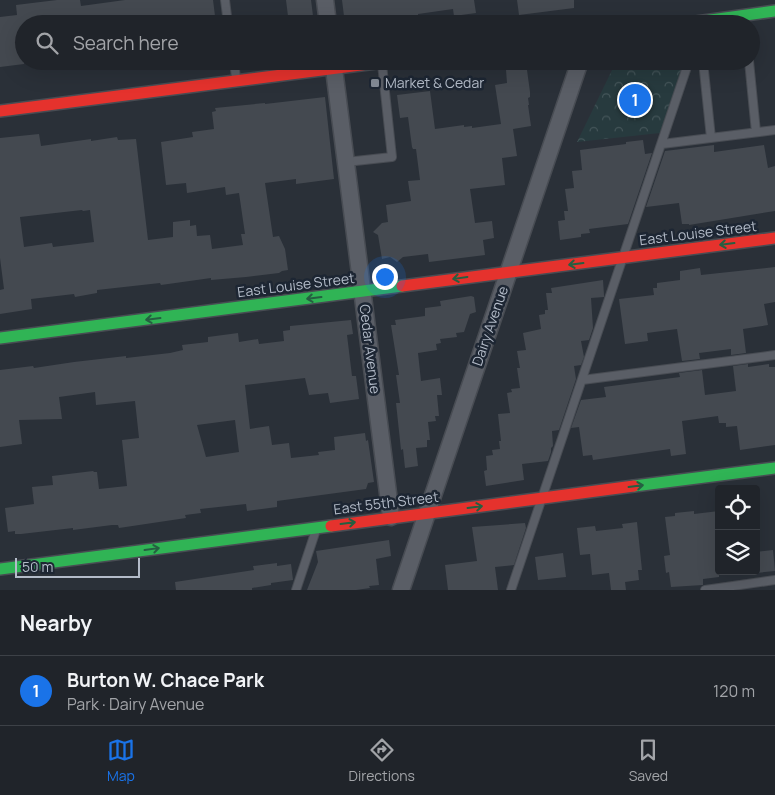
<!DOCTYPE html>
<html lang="en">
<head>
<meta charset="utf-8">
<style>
	:root { --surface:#20242a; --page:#282c32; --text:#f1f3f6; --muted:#a2a4a8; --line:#3d4147; --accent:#1a73e8 }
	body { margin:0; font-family:Manrope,sans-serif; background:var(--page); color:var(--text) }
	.controls { position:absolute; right:15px; bottom:15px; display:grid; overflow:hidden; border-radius:5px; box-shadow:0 5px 20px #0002 }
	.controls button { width:45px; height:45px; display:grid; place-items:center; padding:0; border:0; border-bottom:1px solid var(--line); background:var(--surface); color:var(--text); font:25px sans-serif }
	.scale { position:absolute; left:15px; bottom:12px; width:125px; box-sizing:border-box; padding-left:5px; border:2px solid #b4bcc9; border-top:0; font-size:14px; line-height:18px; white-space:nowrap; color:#b4bcc9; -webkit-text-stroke:4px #1d2633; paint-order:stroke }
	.you { position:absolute; left:384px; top:276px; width:18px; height:18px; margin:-12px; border:4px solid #fff; border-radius:50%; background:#1a73e8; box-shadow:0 0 0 8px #1a73e833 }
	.badge { display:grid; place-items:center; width:32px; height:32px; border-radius:50%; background:var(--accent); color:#fff; font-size:16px; font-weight:700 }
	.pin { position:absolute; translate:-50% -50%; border:2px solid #fff; box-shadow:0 1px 5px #0006 }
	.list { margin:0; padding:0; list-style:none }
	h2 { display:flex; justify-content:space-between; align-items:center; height:65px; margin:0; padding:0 20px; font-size:21px }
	h2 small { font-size:16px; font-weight:400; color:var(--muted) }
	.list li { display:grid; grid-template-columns:32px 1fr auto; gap:15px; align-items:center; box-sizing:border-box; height:70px; padding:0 20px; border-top:1px solid var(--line) }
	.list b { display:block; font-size:19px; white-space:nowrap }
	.list p { margin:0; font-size:16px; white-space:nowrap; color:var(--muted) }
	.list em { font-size:16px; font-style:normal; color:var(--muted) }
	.icon { flex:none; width:28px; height:28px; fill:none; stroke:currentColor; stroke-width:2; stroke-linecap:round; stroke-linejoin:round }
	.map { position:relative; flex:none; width:775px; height:590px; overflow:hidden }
	.search { position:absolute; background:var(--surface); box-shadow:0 5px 20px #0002; left:15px; right:15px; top:15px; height:55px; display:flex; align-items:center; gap:12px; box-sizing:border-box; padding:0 18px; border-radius:28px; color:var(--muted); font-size:19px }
	.sheet { height:135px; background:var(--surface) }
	nav { display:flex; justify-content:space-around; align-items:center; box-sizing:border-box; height:70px; border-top:1px solid var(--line); background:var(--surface); font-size:14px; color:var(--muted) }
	nav a { display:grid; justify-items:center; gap:2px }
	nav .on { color:var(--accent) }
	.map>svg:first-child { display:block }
	.park { fill:url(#park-crowns) }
	.building { fill:#444950; fill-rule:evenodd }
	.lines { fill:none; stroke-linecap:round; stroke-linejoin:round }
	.lane-casing { stroke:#484c53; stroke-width:10 }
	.street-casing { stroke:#484c53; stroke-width:19 }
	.fast-casing { stroke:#484c53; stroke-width:14 }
	.jam-casing { stroke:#484c53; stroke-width:14 }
	.lane { stroke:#5a5e66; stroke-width:8 }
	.street { stroke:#5a5e66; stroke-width:16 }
	.fast { stroke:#30b455; stroke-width:11 }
	.jam { stroke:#e5322d; stroke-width:11 }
	.oneway { stroke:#255f41 }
	.poi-dot { fill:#848b96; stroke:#1d2633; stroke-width:2 }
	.labels { text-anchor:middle; stroke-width:5; stroke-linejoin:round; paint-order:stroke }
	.poi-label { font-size:14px; fill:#b4bcc9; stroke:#1d2633; text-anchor:start }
	.street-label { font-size:14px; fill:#b4bcc9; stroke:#1d2633 }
</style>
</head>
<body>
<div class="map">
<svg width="775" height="590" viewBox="0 0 775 590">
	<defs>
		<pattern id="park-crowns" width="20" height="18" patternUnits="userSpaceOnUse" patternTransform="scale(1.25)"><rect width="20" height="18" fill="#273a3e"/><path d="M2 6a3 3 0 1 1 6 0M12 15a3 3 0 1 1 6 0" fill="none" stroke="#445559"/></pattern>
	</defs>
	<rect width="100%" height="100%" fill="#2a3038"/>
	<!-- park -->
	<path class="park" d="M621,61H685L660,133L577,142L614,66Z"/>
	<!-- building -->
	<path class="building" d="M57,0H80L81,6L125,0H213L216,24H24V64L0,67V17L17,15L16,5Z
		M286,0H311L314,24H289Z
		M342,0H474L476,13L454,16L453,9L418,14L419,24H345Z
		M517,0H574V8L519,15Z
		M525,67V70H527L530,92V97L528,98L529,105H528L531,126L513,129L517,156L502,158L505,185L470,189L475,223L492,221L494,238L483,240L485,255L429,262L428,254L403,257L397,262L390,257L382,259L378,235L373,232L382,223L388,222L386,205L411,201L408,181L420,180L416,149H413L412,147L408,117L400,118L397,95L430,91L435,129L464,125V127L472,126V128L501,124L495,85L507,83L506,70Z
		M325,97L334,179L296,184V179L265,183L273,237L279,236L285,249L288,270L282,271L279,273L246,277L211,280V278L161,285L160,283L97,290V293L75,297L74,294L31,299L32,309L0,314V290L4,289L0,258V138L39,134L41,146L91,139V141L117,137L118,140L136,139L148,240L173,237V222L190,220V226L196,225L197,236L210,235L212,249L243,245L241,234H245L239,193L226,195L225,187L187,193L186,183L166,185L161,142L193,137L192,132L214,129L212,112L216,111L215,108L265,103V104ZM82,210L83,211L90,210L94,242L53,247L52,243L24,247L20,217Z
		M643,140L645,154L652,153L628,224L589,229L590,233L581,234V237L560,240L558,221L565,220L564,211H568L565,189L574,188L572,171L582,170L580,150L626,144V142Z
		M714,145V152L764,145L768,168L775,166V211L689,225V224H682L679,203L646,207L665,151Z
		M775,267V302L764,304L768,325L743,329L746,353L731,355V349L699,353L700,359L682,361L677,329L647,333L648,341L625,344L619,299L654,295L653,288H657V283L680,280V271L700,268L701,275Z
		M603,280L604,295V297L591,298L593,328L589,340L581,341L584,357L581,365L574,366L576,379L559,430L552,431L553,446L551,448V452L548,461L522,464L524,480L486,486L484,471L487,470L486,456L493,455L492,450L500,449L499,441H501L498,414L510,413L507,393L512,392L511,389L520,388L517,368H520L517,351L526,350L523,333L541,329L539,315L545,314V310H548L546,293H552L551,288Z
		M471,296L474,297L476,312L470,314L464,332L456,333L457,337L440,339L441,343L436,344L437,350L418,353L421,381L440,378L442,395H437L439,416H435L436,421L428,422L430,440H427V447L416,448L418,466L405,468L403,449L401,450L396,403H400L396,375H399L391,325H396L395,320L425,316V308L441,306L440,301Z
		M351,320L353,334L347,335L352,376H356L359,399L330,403L328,393L309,395L305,378L245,385L250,429L269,426L272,445L289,443L291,458L319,455L318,452L335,450L334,437L365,433L366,441L368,440L374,482L368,483L366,489L277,501V507L247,511L246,504L200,509L201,513L185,515L186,518L119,528L118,525H112L73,530V528L21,534H15V531L8,532L5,508L34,504L32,487L53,485L52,476L93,471L94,472H97L99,489L127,486L122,440L139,438L135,401L96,405L95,392L59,397L62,419L19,420L22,444L0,447V370L33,366L34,368L74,362L126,356V358L170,353L183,350L182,345L208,342V337L238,333L239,342L258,339L259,344L284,341L283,331L290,330V326ZM235,420L239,452L206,457L197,425Z
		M748,364V367L769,364V367H775V445L740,450L737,426L726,427V423H719L718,416L682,421L686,454L671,456L670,449L593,460L592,455L583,456L579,427L571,428L581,400L606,397L604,387L680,377L679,373L702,370L705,395L736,391L733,366Z
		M694,511V514L719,511V577L703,579V585L671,587L669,572L666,573L664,556L670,555L665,517L675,516V513Z
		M637,522L642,570H638L639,580L625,582L626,590H611L609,573L592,575L590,554L580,555L577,528L595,526L596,531L623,528L622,524Z
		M525,523L526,528L514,565L495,567L498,590H448L445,565L477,561L472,527Z
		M389,540L391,556L376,559L379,585L369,586L370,588L356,590H307L318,562L316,551Z
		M773,550L775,571L756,573V552Z
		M563,553L566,577L538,580L535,557Z
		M277,563V566L291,564L293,580L271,583V585L252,588V590H176L175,582L254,570L253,566Z"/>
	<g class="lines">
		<!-- lane casing -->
		<g class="lane-casing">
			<path id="lane" d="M225,0L228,24
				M234,61L236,78
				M703,61L711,138
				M749,61L756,132
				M662,144L775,130
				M346,162L392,157L382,64
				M582,380L775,355
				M296,590L316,530
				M511,590L689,61
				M705,590L775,580"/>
		</g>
		<!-- street casing -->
		<g class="street-casing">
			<path id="street" d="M325,0L328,24
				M333,61L391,517
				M401,590L580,61"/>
		</g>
		<!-- fast casing -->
		<g class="fast-casing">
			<path id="fast" d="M682,24L775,11
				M0,338L402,286
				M634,486L775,468
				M0,569L331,526"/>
		</g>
		<!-- jam casing -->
		<g class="jam-casing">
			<path id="jam" d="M0,111L392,61
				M402,286L775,238
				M331,526L634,486"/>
		</g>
		<!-- lane -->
		<use href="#lane" class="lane"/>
		<!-- street -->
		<use href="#street" class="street"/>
		<!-- fast -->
		<use href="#fast" class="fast"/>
		<!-- jam -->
		<use href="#jam" class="jam"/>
	</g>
	<!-- one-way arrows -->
	<defs><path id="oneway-shaft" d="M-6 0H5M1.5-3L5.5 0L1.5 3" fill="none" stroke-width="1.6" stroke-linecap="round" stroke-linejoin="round" transform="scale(1.25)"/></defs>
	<g class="oneway">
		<use href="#oneway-shaft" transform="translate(727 244) rotate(173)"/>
		<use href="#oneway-shaft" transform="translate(576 264) rotate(173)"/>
		<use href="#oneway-shaft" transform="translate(460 278) rotate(172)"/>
		<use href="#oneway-shaft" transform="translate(314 298) rotate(173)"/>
		<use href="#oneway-shaft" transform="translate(153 319) rotate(173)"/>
		<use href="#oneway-shaft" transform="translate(636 486) rotate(-7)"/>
		<use href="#oneway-shaft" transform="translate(475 507) rotate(-7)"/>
		<use href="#oneway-shaft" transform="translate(348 523) rotate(-7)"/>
		<use href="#oneway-shaft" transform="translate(152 549) rotate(-8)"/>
	</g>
	<!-- markers -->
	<rect class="poi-dot" x="370" y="78" width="10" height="10" rx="2.5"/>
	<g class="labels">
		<!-- poi labels -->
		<g class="poi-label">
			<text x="385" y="88">Market &amp; Cedar</text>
		</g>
		<!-- street labels -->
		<g class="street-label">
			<text transform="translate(698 233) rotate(-7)" y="5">East Louise Street</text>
			<text transform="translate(296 285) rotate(-7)" y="5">East Louise Street</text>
			<text transform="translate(490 326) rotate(-71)" y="5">Dairy Avenue</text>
			<text transform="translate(370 349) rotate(83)" y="5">Cedar Avenue</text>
			<text transform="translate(386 503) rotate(-7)" y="5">East 55th Street</text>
		</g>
	</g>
</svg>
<div class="controls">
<button><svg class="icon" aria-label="locate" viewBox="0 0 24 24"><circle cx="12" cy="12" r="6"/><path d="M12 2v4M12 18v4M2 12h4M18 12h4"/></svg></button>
<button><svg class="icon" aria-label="layers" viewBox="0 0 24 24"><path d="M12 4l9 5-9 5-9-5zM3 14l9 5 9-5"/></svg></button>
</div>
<div class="scale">50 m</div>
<div class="you"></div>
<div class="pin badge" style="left:635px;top:100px">1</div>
<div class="search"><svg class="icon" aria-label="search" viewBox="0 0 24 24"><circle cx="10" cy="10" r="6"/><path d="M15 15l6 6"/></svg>Search here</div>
</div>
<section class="sheet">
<h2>Nearby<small></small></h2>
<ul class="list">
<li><span class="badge">1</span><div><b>Burton W. Chace Park</b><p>Park · Dairy Avenue</p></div><em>120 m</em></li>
</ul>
</section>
<nav>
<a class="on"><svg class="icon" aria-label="map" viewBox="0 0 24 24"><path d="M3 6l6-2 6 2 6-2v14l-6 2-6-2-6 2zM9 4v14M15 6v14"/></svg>Map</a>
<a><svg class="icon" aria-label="directions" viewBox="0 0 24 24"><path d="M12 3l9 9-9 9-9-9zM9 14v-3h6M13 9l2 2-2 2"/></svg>Directions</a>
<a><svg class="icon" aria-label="saved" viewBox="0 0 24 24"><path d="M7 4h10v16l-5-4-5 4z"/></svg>Saved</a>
</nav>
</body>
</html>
